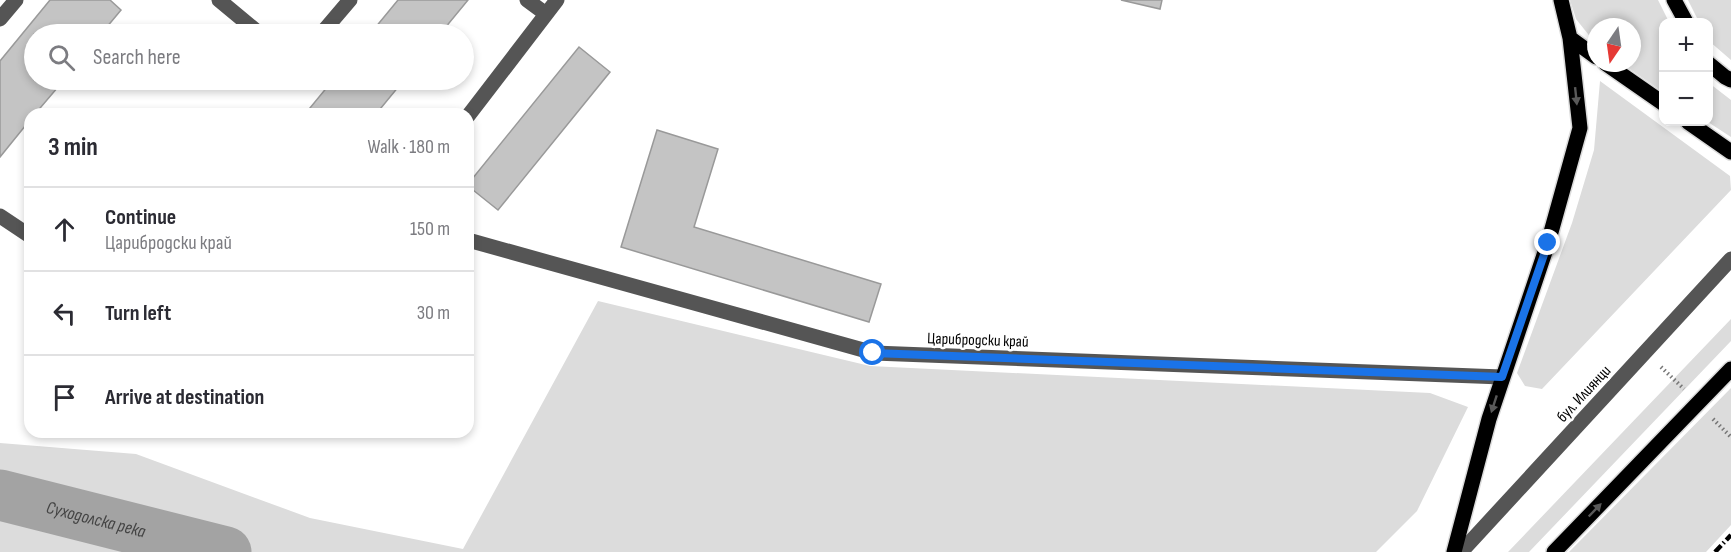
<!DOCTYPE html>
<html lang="en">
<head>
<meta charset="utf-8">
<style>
	:root { --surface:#fff; --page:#f7f7f7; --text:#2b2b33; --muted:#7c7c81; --line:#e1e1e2 }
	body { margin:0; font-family:"Sofia Sans Condensed",sans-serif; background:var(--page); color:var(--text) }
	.controls { position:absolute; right:18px; top:18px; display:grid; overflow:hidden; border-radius:12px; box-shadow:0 3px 9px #0003 }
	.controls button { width:54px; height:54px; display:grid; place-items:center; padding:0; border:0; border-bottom:2px solid var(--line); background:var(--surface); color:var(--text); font:30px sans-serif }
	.compass { position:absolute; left:1587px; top:18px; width:54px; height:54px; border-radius:50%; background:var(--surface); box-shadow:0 3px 9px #0003; rotate:193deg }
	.stop { position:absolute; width:18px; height:18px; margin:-14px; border:4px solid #1a73e8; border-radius:50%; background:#fff }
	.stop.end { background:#1a73e8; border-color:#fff; box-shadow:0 2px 6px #0008 }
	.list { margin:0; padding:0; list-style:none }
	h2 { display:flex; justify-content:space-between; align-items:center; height:78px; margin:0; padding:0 24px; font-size:26px }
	h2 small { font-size:20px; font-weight:400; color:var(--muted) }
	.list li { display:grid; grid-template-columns:39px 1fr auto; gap:18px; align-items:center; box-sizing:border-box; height:84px; padding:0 24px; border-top:2px solid var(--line) }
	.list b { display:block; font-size:22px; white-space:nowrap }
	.list p { margin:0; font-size:20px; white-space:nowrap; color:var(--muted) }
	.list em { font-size:20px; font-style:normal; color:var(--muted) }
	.icon { flex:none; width:33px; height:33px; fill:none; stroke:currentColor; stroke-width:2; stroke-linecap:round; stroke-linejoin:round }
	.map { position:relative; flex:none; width:1731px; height:552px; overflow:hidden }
	.search { position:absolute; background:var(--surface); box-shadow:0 3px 9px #0003; left:24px; top:24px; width:450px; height:66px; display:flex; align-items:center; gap:15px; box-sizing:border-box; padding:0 21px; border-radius:33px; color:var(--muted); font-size:22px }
	.panel { position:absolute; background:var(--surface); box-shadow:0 3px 9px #0003; left:24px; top:108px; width:450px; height:330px; border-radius:18px }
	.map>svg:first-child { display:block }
	.green { fill:#dcdcdc }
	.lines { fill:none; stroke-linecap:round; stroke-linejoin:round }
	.river { stroke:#a3a3a3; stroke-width:51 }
	.building { fill:#c4c4c4; stroke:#999; stroke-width:1.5 }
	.major-casing { stroke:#dbdbdb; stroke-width:18 }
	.path { stroke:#777; stroke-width:4; stroke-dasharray:1.5 3; stroke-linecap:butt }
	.minor { stroke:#555; stroke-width:15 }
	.major { stroke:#000; stroke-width:15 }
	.rail { stroke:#000; stroke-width:4.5; stroke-dasharray:9 3 1.5 3; stroke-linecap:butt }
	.oneway { fill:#595959 }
	.route { stroke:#1a73e8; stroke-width:8 }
	.labels { text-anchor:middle; stroke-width:5; stroke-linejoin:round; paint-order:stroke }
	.street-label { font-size:16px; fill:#000; stroke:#fff }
	.water-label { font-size:18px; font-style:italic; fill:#444; stroke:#fff }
</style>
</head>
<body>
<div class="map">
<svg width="1731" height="552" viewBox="0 0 1731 552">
	<rect width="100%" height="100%" fill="#fff"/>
	<!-- green -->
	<path class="green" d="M1570,0H1658L1669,22H1664L1663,92L1621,63H1632V27H1596V44L1576,19Z
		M1688,0H1731V60L1709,41L1708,22H1699Z
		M1600,81L1730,176L1731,190L1542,389L1525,386L1517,373L1572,223L1594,150Z
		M1709,83L1731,100V137L1708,122Z
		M598,301L870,366L1430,393L1468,407L1417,511L1376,552H0V443L136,454L310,518L463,549Z
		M1731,319V341L1529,552H1508Z
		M1731,388V525L1706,552H1569Z"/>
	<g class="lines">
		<!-- river -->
		<path class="river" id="s1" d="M0,495L226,552"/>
	</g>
	<!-- building -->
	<path class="building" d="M50,0H110L121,10L101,34H34V80H64L35,114H30V120L0,157V61Z
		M398,0H468L440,34H370Z
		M1121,0H1162L1160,9Z
		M579,47L610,72L498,210L468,186V184Z
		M333,80H404L376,114H305Z
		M657,130L718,149L694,227L881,284L869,322L621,247Z"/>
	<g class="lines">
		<!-- major casing -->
		<g class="major-casing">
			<path id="major" d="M1674,0L1686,22
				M1570,38L1596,57
				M1605,63L1664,104
				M1708,63L1725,77L1731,80
				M1688,122L1731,152
				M1454,552L1489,419L1548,243L1580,128L1570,38L1561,0
				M1554,552L1731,369"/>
		</g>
		<!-- path -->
		<path class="path" d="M1661,367L1684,389
			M1713,419L1731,437"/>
		<!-- minor -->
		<path class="minor" d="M219,0L260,34
			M527,0L546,14
			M0,19L16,0
			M321,34L350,0
			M468,116L557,0
			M0,216L30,236
			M468,240L874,353L1502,377
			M1461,552L1731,259"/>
		<!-- major -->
		<use href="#major" class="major"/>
		<!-- rail -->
		<path class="rail" d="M1715,552L1731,535"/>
	</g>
	<!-- one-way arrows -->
	<defs><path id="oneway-solid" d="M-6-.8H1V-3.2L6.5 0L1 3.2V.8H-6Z" transform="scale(1.5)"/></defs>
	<g class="oneway">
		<use href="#oneway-solid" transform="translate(1576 96) rotate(84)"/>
		<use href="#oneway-solid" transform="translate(1494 404) rotate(108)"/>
		<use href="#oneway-solid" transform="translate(1595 510) rotate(-46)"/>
	</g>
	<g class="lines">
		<!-- route -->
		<path class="route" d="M873,353L1502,377L1548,243"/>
	</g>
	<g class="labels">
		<!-- street labels -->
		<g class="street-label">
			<text transform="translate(978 339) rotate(2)" y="6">Царибродски край</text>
			<text transform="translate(1583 393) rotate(-47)" y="6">бул. Илиянци</text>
		</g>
		<!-- water labels -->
		<g class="water-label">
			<text dy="6" stroke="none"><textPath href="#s1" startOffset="99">Суходолска река</textPath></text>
		</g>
	</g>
</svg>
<div class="controls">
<button>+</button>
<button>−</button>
</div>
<svg class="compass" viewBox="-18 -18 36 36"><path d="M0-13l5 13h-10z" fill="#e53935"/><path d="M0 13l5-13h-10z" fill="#7c7c81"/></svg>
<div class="stop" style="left:873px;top:353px"></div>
<div class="stop end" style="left:1548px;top:243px"></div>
<div class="search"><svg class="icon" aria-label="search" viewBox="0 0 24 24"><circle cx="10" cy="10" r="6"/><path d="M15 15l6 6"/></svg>Search here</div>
<section class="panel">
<h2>3 min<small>Walk · 180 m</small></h2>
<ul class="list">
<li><svg class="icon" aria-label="ahead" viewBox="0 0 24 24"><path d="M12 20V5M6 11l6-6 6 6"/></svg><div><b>Continue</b><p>Царибродски край</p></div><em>150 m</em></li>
<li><svg class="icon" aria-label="left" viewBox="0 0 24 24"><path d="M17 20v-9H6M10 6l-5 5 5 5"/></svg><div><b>Turn left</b></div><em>30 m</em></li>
<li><svg class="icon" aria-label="arrive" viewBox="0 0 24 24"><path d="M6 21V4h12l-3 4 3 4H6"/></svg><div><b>Arrive at destination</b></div></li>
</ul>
</section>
</div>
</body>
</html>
